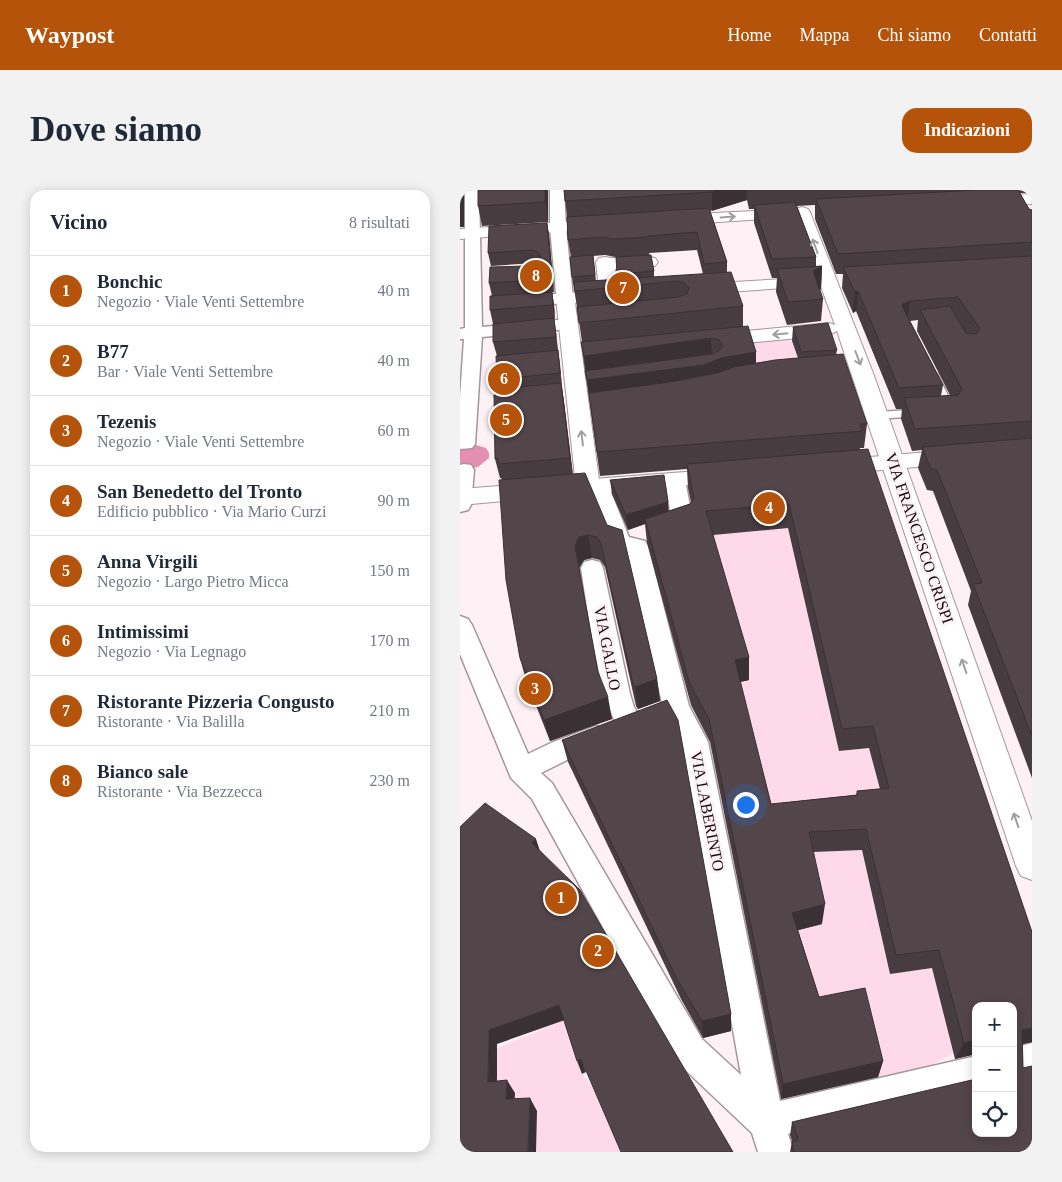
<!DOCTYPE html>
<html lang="it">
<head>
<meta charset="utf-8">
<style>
	:root { --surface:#fff; --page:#f2f2f3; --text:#1f2937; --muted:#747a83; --line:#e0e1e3; --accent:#b45309 }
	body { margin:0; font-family:Georgia,serif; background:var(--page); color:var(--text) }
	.controls { position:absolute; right:15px; bottom:15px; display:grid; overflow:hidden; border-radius:10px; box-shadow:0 2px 12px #0003 }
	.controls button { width:45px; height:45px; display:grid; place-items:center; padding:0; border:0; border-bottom:1px solid var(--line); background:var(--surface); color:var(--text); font:25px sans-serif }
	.you { position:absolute; left:285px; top:614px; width:18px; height:18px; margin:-12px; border:4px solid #fff; border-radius:50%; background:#1a73e8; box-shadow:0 0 0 8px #1a73e833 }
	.badge { display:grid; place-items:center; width:32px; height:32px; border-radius:50%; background:var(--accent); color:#fff; font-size:16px; font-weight:700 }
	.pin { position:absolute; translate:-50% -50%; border:2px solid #fff; box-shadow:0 1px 5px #0006 }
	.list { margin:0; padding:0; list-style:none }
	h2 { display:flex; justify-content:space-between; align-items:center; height:65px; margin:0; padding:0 20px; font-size:21px }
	h2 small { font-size:16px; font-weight:400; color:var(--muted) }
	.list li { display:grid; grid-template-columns:32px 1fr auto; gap:15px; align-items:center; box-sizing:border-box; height:70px; padding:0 20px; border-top:1px solid var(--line) }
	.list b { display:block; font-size:19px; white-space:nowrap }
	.list p { margin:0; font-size:16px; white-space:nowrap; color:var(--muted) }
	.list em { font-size:16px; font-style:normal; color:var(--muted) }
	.icon { flex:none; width:28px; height:28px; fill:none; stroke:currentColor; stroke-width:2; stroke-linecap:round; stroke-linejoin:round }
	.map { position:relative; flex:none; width:572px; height:962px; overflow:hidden; border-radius:15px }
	header { display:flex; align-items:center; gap:30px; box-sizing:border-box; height:70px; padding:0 25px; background:var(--accent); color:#fff }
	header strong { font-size:24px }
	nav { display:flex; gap:28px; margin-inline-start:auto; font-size:18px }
	.intro { display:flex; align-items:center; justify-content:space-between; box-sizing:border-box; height:120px; padding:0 30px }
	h1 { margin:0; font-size:35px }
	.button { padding:12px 22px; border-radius:15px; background:var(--accent); color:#fff; font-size:18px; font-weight:700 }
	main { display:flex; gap:30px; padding:0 30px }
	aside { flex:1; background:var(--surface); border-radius:15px; box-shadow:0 2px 12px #0003 }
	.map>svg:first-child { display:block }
	.green { fill:#fed9e7 }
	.water { fill:#e48eb2 }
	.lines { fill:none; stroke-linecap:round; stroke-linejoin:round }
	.service-casing { stroke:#a5969b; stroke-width:3 }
	.pedestrian-casing { stroke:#a5969b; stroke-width:3 }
	.minor-casing { stroke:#a5969b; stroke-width:2 }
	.tertiary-casing { stroke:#a5969b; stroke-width:2 }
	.service { fill:#fff; fill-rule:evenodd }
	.pedestrian { fill:#fff; fill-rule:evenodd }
	.minor { fill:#fff; fill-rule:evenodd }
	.tertiary { fill:#fff; fill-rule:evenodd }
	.wall { fill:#473c40; fill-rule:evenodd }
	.shaded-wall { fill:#3a3134 }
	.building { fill:#53464b; stroke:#3a3134; fill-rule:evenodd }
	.oneway { stroke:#a09e9f }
	.labels { text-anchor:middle; stroke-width:5; stroke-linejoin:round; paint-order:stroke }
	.street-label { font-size:16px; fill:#120d0f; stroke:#fef1f5 }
</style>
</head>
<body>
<header>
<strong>Waypost</strong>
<nav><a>Home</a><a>Mappa</a><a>Chi siamo</a><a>Contatti</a></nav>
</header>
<div class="intro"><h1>Dove siamo</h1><a class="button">Indicazioni</a></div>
<main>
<aside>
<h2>Vicino<small>8 risultati</small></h2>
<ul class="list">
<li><span class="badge">1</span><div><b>Bonchic</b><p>Negozio · Viale Venti Settembre</p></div><em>40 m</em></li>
<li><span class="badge">2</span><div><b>B77</b><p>Bar · Viale Venti Settembre</p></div><em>40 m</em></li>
<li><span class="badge">3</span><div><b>Tezenis</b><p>Negozio · Viale Venti Settembre</p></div><em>60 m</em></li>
<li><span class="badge">4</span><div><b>San Benedetto del Tronto</b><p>Edificio pubblico · Via Mario Curzi</p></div><em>90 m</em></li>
<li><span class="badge">5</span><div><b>Anna Virgili</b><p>Negozio · Largo Pietro Micca</p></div><em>150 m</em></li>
<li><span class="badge">6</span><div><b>Intimissimi</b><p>Negozio · Via Legnago</p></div><em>170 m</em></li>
<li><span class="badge">7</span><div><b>Ristorante Pizzeria Congusto</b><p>Ristorante · Via Balilla</p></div><em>210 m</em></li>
<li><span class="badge">8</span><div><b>Bianco sale</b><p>Ristorante · Via Bezzecca</p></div><em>230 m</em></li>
</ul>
</aside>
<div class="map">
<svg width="572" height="962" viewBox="0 0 572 962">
	<rect width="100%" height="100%" fill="#fef1f5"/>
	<!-- green -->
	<path class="green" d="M331,149L342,181L297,185L287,152Z
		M325,326L379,561L409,558L425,619L393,623L430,783L472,778L494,863L421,902L401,816L356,825L310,636L226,347Z
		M105,830L122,884L133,897L161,962H75L37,905V858Z"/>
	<!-- water -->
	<path class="water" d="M12,254L26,258L29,263V268L18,277L0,280V256Z"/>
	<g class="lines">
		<!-- service casing -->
		<g class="service-casing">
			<path id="service" d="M471,180L477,184L496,221L494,224L414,229L412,226L418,222L482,218L465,184Z"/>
		</g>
		<!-- pedestrian casing -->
		<g class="pedestrian-casing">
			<path id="pedestrian" d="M5,0H19L22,137L97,130L103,131L106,135L103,139L97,140L22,147L15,254L12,258L0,259V208L4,149H0V139L5,138Z
				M90,0H104L106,37L113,108L111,112L105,113L59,117L53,116L51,112L53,108L96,104L90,37Z
				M4,274L11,275L14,280L11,315L8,320L0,322V275Z
				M216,288L223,290L226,295L233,332L230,337C218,341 207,346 195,343L192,338L195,333L211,328L206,295L209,290Z
				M140,295L147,297L151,302L169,347L185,351L188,356L229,516L248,552L320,911L516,866V900L328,944L334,962H298L292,943L218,873L72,609L51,588L0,464V426L8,429L12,435L68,564L93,552L136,536L145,539L149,547L145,555L111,568L81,583L92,593L242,849L281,885L222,552L203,517L167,361L152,357L129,302L133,297Z
				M132,370L140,372L143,378L170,504L174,517L185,534L181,541C175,543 169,546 163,541C141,526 126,409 121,378L124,372Z
				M572,853V887L553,892V858Z"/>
		</g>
		<!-- minor casing -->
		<g class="minor-casing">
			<path id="minor" d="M572,4V14L526,16L520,14L518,11L520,8L526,6Z
				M342,17L348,19L350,22L413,183L572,631V690L561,686L556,676L377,141L369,145L255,156L248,154L245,150L248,146L255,144L369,133L375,135L360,94L353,96L239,104L233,103L230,99L233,95L239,94L358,87L336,27L214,35L208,34L206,30L208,26L214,25L336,19Z
				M144,29L150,30L152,34L150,38L0,49V39Z
				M145,67C162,71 179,64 195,68L198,72L195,76L155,79L158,100L163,105L160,109L115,113L140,297L136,302L128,304L120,302L116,297L96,108L98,104L139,100L136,72L139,68Z"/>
		</g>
		<!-- tertiary casing -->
		<g class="tertiary-casing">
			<path id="tertiary" d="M572,253V267L375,284L367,282L364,277L367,272L375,270Z
				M265,279L273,281L276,286L273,291L0,315V299Z"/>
		</g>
		<!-- service -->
		<use href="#service" class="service"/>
		<!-- pedestrian -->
		<use href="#pedestrian" class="pedestrian"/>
		<!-- minor -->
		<use href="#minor" class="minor"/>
		<!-- tertiary -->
		<use href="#tertiary" class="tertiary"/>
	</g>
	<!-- wall -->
	<path class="wall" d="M88,0V32L22,36L18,16Z
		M104,0H572V3H560L569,19L572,20V588L508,415L511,401L473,301L467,300L458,278L462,260L452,261L441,229L442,219H436L396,121L393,123L382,98L383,84H376L355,29V15L337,16L356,67V77L362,76L361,99L360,100L363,109L361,131L327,135L316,102L317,88H312L294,33V19H289L287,10L250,21L267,72V82L283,116V136L296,162V173L338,168L332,151L333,137L377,160L376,165L407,234L404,258H400V260L572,742V852L562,854L563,878L572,962H330L332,951L330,945L332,932L516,943L553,816H516V864L495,869L472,778L430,784L402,660L353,662L362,734L338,740L359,807L423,871L418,887L321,909L250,552L231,515L187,353L185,334L168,340L152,304L150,290L208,312V321L230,314L231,312L228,298L227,279L140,286L121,152H122L117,117L112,87L111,67L108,50L107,26ZM237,60L243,84L194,87V81L189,63ZM145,65L155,67L170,66L156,67L158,89L136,91L133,66ZM458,130L457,141L490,205L481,206L483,195L450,131ZM328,338L379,561L409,558L420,599L397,601L396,605L311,614L280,492L289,490L253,345Z
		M87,33L89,45L94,102H92L94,115L95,128H94L96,142L98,160L102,197L104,212L113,284L197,489L200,511L178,519L176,516L145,377L140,370L132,368L124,370L119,378L138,483L152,529L90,551L66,490L60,468L42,290L41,288H40L35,269L37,204L39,197L37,189V166L33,152V134L30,120L32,106L29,93L75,73L31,76L28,63Z
		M102,550L271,824V841L243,848L221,809L108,572Z"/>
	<!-- shaded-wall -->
	<path class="shaded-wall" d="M0,0H4V37H0Z
		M85,0H88V32L85,12Z
		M258,0H287V10L252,21V2Z
		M87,33L89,45L94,102L92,89Z
		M362,76L361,99L352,104L353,81Z
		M398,101L396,121L393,123L395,102Z
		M92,102L94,115L95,128L93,115Z
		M450,111L447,131L442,116L443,114Z
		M251,148L252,167L127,185L124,166Z
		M98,160L100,174L102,197L100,183Z
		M296,162V181L130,210L127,190Z
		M60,187L63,201L54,205L51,191Z
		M101,193L104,212L113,288L110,268Z
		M208,312L209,327L185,329V334L168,340L166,325Z
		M128,345L132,368L124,370L119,378L115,356L119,347Z
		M289,467V490L275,493V470Z
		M197,489L200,511L178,519L175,497Z
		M148,507L152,529L90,551L84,530Z
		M76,649L82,667L72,653Z
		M365,714L362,734L331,742L332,723Z
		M99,815L105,830L37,854V905L28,892L29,840Z
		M271,824V841L243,848L242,831Z
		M572,838V852L553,856L562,840Z
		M516,850V864L495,869L504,853Z
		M121,869L126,882L122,884L117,871Z
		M423,871L418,887L321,909L323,894Z
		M47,890L55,903L54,921L46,909Z
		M70,908L77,921L76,962H68Z"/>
	<!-- building -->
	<path class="building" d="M18,0H85V12L18,16Z
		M104,0H258L252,2L105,11Z
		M516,0H558L569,19L572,20V52L378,64L356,9Z
		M335,12L356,67L312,69L294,15Z
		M249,18L267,72L244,74L237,42L188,46V47L153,49L143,47L108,50L107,27Z
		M87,33L92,89L29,93L30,77L68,76L75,73L81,66L78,62L72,60L28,63L29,36Z
		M133,65L135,85L112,87L110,67Z
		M191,65L194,81L157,84L156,67Z
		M572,66V231L455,239L444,208L498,205L502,199L460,120L490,116L506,143L516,144L520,139L498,107L450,111L443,114L442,116L483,195L439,198L398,101L395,102L383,77Z
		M362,76L353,81L363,109L328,112L317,79Z
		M271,82L283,116L119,133L117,117L218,107L227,104L229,98L225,93L218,91L115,101L114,92Z
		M92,102L93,115L30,120V106Z
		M94,128L96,147L33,152V134Z
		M368,133L377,160L341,162L333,137Z
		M288,136L296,162L261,168L244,175L127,190L125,181L252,164L259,161L263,156L259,150L251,148L124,166L121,152Z
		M98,160L100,183L60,187L51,191L37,189L36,166Z
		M383,164L407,234H400L402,241L137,262L129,203L210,192L257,183L274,177L315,170Z
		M101,193L110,268L38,274V268L35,269L34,205L37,204V198L50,194L59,197Z
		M572,248V546L513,394L522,393L477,280L471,279L462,257Z
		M408,259L572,742V838L562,840L563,878L572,876V962H334L332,951H336L338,948L332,932L516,889V943H553V816H516V850L504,853L479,760L436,765L406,639L349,642L365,714L332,723L359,807L405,798L423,871L323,894L249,529L229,492L185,329L230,314L234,308L227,274ZM329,314L382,539L413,536L429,598L397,601L398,605L311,614L275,470L289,467L246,321Z
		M125,283L147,335L162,340L197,489L175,497L173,494L141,354L137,347L128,345L119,347L115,356L138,482L148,507L84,530L60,468L46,390L39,290Z
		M204,285L208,312L166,325L150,290Z
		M207,510L218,530L271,824L242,831L218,791L102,550Z
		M25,613L76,649L72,653L120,700L273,962H161L121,869L117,871L99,815L29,840L28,892L47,890L46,909L70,908L68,962H0V637Z"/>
	<!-- one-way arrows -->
	<defs><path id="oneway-shaft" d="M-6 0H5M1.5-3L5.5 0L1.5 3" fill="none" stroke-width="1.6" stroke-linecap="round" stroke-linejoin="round" transform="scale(1.25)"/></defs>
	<g class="oneway">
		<use href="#oneway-shaft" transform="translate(268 27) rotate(-4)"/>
		<use href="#oneway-shaft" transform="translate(355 56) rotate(-110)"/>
		<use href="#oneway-shaft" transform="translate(320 144) rotate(174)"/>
		<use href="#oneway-shaft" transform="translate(398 168) rotate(69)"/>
		<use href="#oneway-shaft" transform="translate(122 248) rotate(-97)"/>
		<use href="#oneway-shaft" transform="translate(504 476) rotate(-109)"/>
		<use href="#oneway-shaft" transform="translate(556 630) rotate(-109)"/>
	</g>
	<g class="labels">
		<!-- street labels -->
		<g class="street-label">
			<text transform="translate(460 348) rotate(71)" y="6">VIA FRANCESCO CRISPI</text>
			<text transform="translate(148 458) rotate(79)" y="6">VIA GALLO</text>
			<text transform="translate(248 621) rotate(79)" y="6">VIA LABERINTO</text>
		</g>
	</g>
</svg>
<div class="controls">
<button>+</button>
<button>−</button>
<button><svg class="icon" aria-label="locate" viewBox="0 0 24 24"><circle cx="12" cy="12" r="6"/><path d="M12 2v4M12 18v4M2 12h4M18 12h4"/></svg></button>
</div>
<div class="you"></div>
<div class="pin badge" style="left:101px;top:708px">1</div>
<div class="pin badge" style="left:138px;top:761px">2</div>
<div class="pin badge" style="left:75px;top:499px">3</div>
<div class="pin badge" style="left:309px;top:318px">4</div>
<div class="pin badge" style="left:46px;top:230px">5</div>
<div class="pin badge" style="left:44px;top:189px">6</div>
<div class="pin badge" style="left:163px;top:98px">7</div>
<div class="pin badge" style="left:76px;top:86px">8</div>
</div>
</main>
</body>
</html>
